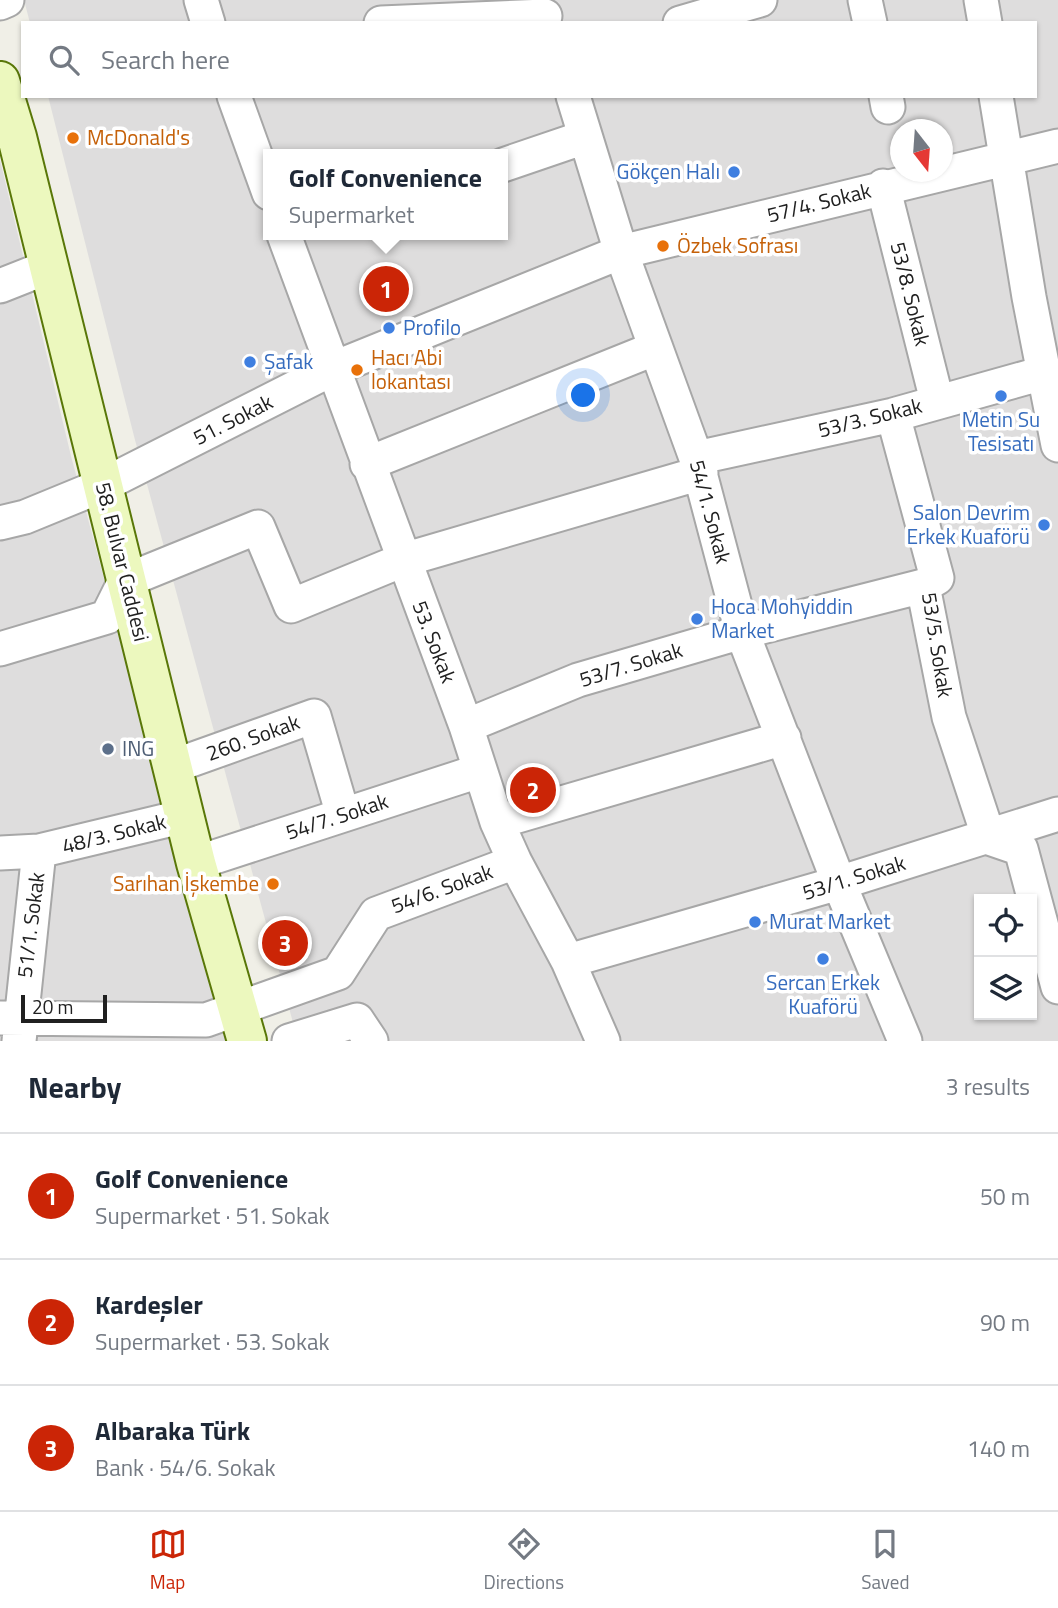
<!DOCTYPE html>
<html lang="en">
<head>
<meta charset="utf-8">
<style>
	:root { --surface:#fff; --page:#f6f6f7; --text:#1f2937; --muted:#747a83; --line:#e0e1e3; --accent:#cb2506 }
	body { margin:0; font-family:"Titillium Web",sans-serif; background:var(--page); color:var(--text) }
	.controls { position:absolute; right:21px; bottom:21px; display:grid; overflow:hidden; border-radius:0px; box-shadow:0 2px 5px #0004 }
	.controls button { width:63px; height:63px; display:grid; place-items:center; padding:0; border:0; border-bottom:2px solid var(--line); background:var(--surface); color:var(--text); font:35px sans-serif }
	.compass { position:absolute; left:890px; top:119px; width:63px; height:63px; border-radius:50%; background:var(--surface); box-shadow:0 2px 5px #0004; rotate:163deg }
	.scale { position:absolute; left:21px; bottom:18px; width:86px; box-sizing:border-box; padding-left:7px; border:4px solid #202020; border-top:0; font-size:19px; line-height:24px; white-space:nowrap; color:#202020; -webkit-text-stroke:5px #fff; paint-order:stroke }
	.you { position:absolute; left:584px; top:396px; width:24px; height:24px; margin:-18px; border:5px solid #fff; border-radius:50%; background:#1a73e8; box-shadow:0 0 0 10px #1a73e833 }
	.badge { display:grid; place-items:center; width:46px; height:46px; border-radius:50%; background:var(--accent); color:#fff; font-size:23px; font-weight:700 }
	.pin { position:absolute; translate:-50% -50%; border:4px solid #fff; box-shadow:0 2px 7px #0006 }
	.popup { position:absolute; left:263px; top:149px; width:245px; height:91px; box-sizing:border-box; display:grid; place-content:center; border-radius:0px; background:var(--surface); filter:drop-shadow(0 2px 5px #0005); font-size:23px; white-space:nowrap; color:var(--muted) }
	.popup b { font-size:26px; color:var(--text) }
	.popup::after { content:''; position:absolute; left:50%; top:100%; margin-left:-14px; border:14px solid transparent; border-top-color:var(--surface) }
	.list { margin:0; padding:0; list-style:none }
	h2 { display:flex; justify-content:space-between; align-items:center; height:91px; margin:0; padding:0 28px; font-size:30px }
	h2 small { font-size:23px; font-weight:400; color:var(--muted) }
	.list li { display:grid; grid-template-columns:46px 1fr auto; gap:21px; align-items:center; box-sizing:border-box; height:126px; padding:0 28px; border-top:2px solid var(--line) }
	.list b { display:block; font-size:26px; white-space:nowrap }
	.list p { margin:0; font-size:23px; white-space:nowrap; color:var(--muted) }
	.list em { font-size:23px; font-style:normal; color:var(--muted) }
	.icon { flex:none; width:38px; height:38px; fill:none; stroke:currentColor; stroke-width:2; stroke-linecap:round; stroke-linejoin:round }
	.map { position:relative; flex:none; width:1058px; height:1041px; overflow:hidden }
	.search { position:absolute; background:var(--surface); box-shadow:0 2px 5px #0004; left:21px; right:21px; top:21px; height:77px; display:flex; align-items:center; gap:18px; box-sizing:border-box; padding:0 24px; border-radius:0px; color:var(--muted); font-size:26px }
	.sheet { height:469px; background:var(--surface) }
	nav { display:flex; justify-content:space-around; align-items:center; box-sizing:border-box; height:98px; border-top:2px solid var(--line); background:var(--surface); font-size:19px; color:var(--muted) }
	nav a { display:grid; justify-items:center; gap:4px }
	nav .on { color:var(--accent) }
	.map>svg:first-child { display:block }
	.residential { fill:#dedddd; fill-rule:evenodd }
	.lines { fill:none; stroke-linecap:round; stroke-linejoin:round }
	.street-casing { stroke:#a7a7a7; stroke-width:37 }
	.secondary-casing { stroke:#597708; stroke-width:42 }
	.street { stroke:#fff; stroke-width:33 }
	.secondary { stroke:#ecf8be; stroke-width:38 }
	.food-dot { fill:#e8710a; stroke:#fff; stroke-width:2.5 }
	.shop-dot { fill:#3f7fe0; stroke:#fff; stroke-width:2.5 }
	.service-dot { fill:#5c6f8a; stroke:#fff; stroke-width:2.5 }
	.labels { text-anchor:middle; stroke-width:7; stroke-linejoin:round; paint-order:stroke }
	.food-label { font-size:21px; fill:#c56008; stroke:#fff; text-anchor:start }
	.shop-label { font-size:21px; fill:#366cbe; stroke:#fff; text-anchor:start }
	.street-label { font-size:21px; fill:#202020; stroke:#fff }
	.service-label { font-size:21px; fill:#4e5e75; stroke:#fff; text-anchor:start }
</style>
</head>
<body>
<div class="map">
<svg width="1058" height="1041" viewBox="0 0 1058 1041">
	<rect width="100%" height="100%" fill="#f0efe7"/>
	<!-- residential -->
	<path class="residential" d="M24,0H1058V1041H298L135,440L48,96H1035V23H30ZM900,130H942V172H900ZM269,154H503V235H269ZM979,899H1032V1015H979Z
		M0,160L71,456L229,1041H0Z"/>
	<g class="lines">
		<!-- street casing -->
		<g class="street-casing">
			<path id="street" d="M201,0L208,23
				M865,0L870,23
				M981,0L985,23
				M0,3L7,0
				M381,23L545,16
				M680,23L760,0
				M234,96L269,193
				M573,96L621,252L696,458L742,632L839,883L905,1041
				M886,96L888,107
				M996,96L1029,297L1058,445
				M503,165L585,137
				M883,186L937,401
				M284,235L466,726L497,822L515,862L568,961L603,1041
				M0,286L48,267
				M893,415L937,578L923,586L949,717L989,838L1021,849L1058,987
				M696,458L893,415L1043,373
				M367,464L656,348
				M0,523L25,517L103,485L332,369L621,252L1058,146
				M0,649L107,617L125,581L258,527L291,606L403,560L701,473
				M466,726L578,680L742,632L923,586
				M174,766L314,716L343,815
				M497,822L784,738
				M0,853L39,851L185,816
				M196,863L479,771
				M568,961L839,883L1058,814
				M0,1018L206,1020L338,973L376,914L515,862
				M19,1041L39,851
				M289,1041L357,1020L371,1041"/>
		</g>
		<!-- secondary casing -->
		<g class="secondary-casing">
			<path id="secondary" d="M0,81L17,137L196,863L247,1041"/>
		</g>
		<!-- street -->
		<use href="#street" class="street"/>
		<!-- secondary -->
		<use href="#secondary" class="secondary"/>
	</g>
	<!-- markers -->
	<g class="food-dot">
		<circle cx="73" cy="138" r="7"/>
		<circle cx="663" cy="246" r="7"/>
		<circle cx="357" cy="370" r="7"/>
		<circle cx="273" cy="884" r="7"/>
	</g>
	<g class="shop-dot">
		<circle cx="734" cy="172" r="7"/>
		<circle cx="389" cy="328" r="7"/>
		<circle cx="250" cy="362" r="7"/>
		<circle cx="1001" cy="396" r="7"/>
		<circle cx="1044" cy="525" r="7"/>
		<circle cx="697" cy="619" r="7"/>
		<circle cx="755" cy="922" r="7"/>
		<circle cx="823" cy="959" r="7"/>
	</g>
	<circle class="service-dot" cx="108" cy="749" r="7"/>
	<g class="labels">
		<!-- food labels -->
		<g class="food-label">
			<text x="87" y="145">McDonald's</text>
			<text x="677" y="253">Özbek Sofrası</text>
			<text x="371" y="365">Hacı Abi<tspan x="371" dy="24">lokantası</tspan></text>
			<text x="259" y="891" text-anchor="end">Sarıhan İşkembe</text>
		</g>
		<!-- shop labels -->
		<g class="shop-label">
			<text x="720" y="179" text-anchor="end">Gökçen Halı</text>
			<text x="403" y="335">Profilo</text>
			<text x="264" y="369">Şafak</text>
			<text x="1001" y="427" text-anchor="middle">Metin Su<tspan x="1001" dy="24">Tesisatı</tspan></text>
			<text x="1030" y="520" text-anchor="end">Salon Devrim<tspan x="1030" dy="24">Erkek Kuaförü</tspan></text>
			<text x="711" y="614">Hoca Mohyiddin<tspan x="711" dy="24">Market</tspan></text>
			<text x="769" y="929">Murat Market</text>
			<text x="823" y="990" text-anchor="middle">Sercan Erkek<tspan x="823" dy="24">Kuaförü</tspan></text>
		</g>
		<!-- street labels -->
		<g class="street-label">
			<text transform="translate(819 203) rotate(-14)" y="7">57/4. Sokak</text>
			<text transform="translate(910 294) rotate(76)" y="7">53/8. Sokak</text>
			<text transform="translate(870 418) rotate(-14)" y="7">53/3. Sokak</text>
			<text transform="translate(233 420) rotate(-27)" y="7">51. Sokak</text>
			<text transform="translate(710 512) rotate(75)" y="7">54/1. Sokak</text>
			<text transform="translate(122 562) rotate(76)" y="7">58. Bulvar Caddesi</text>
			<text transform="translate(434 642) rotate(69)" y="7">53. Sokak</text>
			<text transform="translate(937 645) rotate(81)" y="7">53/5. Sokak</text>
			<text transform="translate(631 665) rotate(-17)" y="7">53/7. Sokak</text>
			<text transform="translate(253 738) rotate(-20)" y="7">260. Sokak</text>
			<text transform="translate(337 817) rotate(-18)" y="7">54/7. Sokak</text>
			<text transform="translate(114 834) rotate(-14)" y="7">48/3. Sokak</text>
			<text transform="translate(854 878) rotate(-17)" y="7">53/1. Sokak</text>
			<text transform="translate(442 889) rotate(-20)" y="7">54/6. Sokak</text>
			<text transform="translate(31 925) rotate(-83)" y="7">51/1. Sokak</text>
		</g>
		<!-- service labels -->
		<g class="service-label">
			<text x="122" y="756">ING</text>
		</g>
	</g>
</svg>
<div class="controls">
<button><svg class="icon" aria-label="locate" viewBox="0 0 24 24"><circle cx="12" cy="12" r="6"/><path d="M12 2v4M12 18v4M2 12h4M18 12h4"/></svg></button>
<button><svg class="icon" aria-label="layers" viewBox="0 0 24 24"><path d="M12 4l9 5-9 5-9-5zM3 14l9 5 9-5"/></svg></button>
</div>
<svg class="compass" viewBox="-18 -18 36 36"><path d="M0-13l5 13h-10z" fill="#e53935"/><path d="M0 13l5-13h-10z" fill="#747a83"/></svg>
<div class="scale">20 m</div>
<div class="you"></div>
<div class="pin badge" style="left:386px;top:289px">1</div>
<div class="popup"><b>Golf Convenience</b>Supermarket</div>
<div class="pin badge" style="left:533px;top:790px">2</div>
<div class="pin badge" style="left:285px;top:943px">3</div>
<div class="search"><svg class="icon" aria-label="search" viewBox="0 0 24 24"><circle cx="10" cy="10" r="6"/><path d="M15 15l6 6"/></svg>Search here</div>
</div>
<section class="sheet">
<h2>Nearby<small>3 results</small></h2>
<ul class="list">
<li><span class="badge">1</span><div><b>Golf Convenience</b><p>Supermarket · 51. Sokak</p></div><em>50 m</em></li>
<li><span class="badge">2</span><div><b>Kardeşler</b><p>Supermarket · 53. Sokak</p></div><em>90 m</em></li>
<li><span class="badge">3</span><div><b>Albaraka Türk</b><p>Bank · 54/6. Sokak</p></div><em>140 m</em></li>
</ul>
</section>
<nav>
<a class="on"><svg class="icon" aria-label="map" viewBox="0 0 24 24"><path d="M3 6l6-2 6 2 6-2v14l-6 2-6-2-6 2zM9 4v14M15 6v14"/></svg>Map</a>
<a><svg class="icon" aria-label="directions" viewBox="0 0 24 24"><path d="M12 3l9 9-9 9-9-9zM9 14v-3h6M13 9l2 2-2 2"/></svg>Directions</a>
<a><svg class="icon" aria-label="saved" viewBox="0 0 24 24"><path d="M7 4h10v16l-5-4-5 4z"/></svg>Saved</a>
</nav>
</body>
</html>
